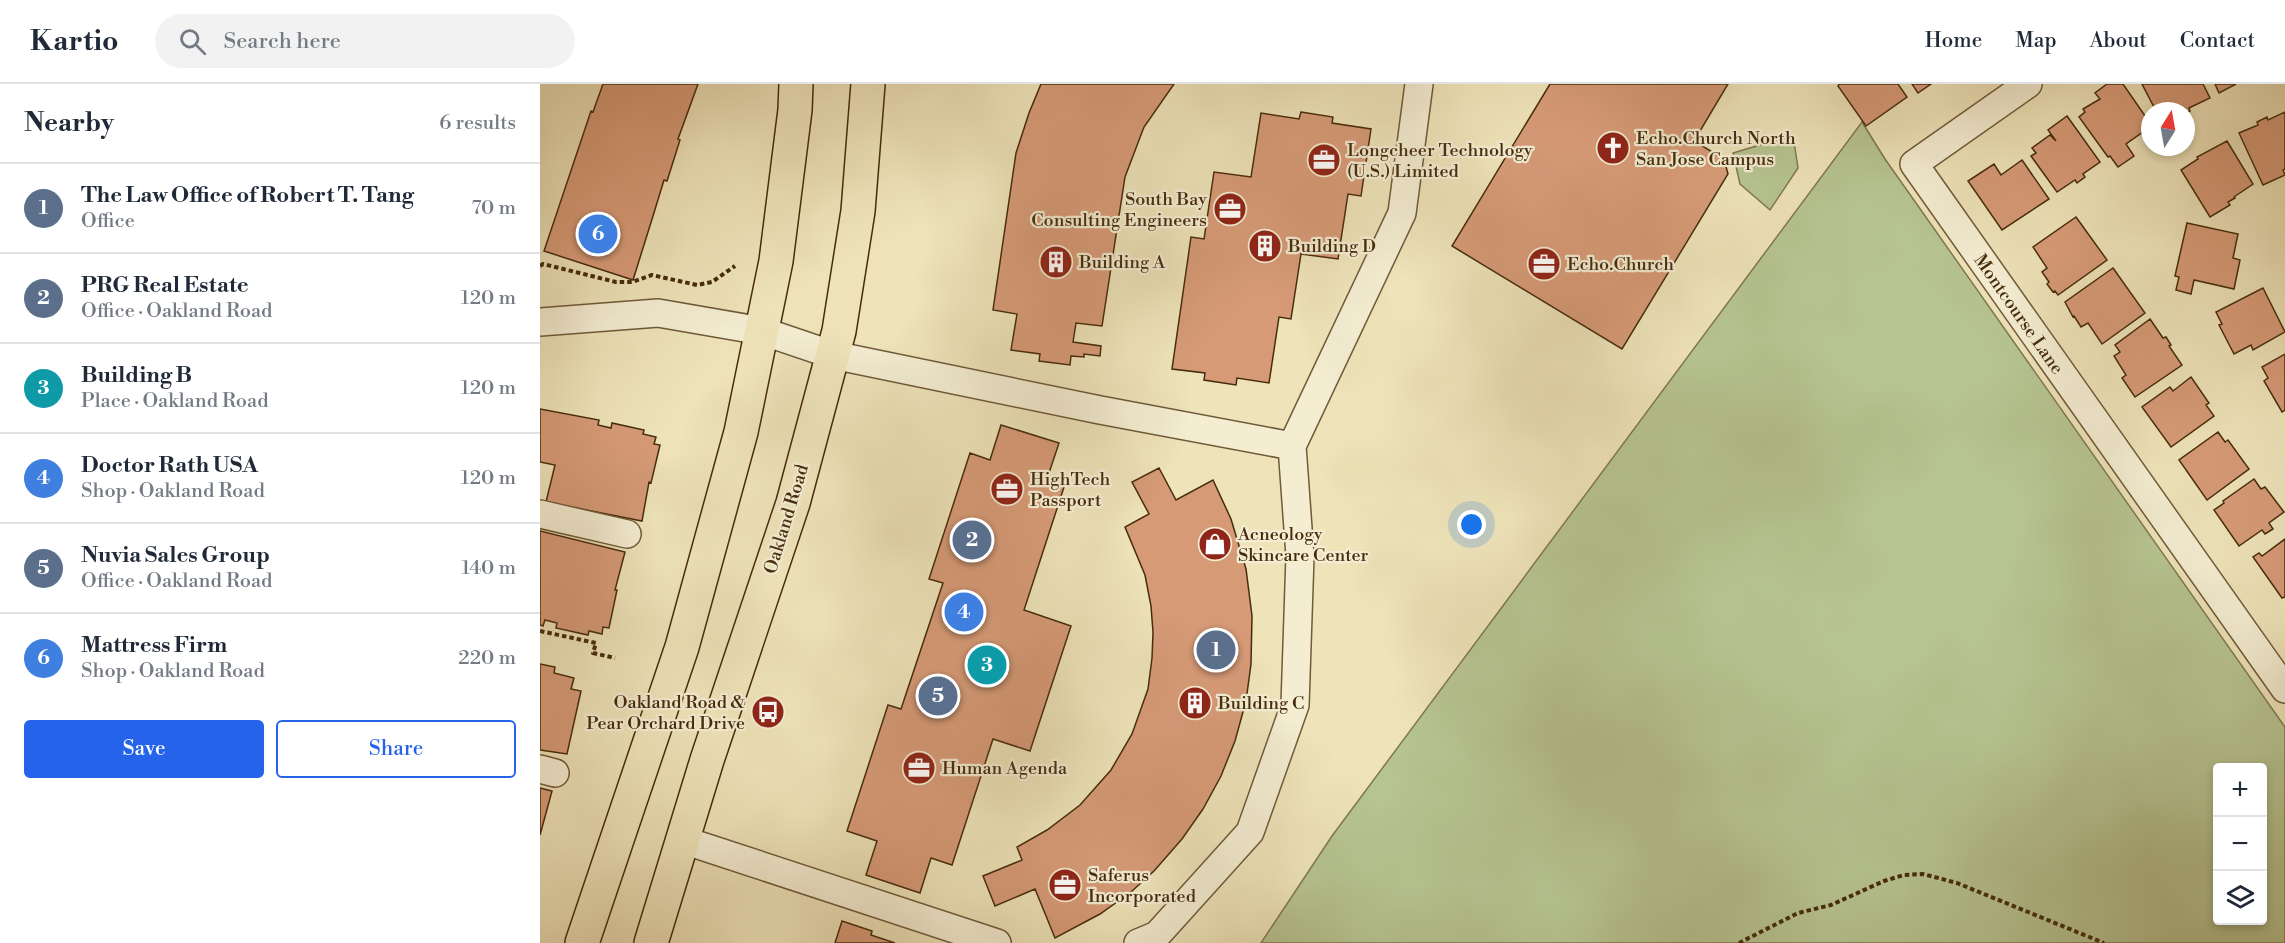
<!DOCTYPE html>
<html lang="en">
<head>
<meta charset="utf-8">
<style>
	:root { --surface:#fff; --page:#f2f2f3; --text:#1f2937; --muted:#747a83; --line:#e0e1e3; --accent:#2563eb }
	body { margin:0; font-family:"Libre Bodoni",serif; background:var(--page); color:var(--text) }
	.controls { position:absolute; right:18px; bottom:18px; display:grid; overflow:hidden; border-radius:6px; box-shadow:0 3px 9px #0003 }
	.controls button { width:54px; height:54px; display:grid; place-items:center; padding:0; border:0; border-bottom:2px solid var(--line); background:var(--surface); color:var(--text); font:30px sans-serif }
	.compass { position:absolute; left:1601px; top:18px; width:54px; height:54px; border-radius:50%; background:var(--surface); box-shadow:0 3px 9px #0003; rotate:11deg }
	.you { position:absolute; left:932px; top:441px; width:21px; height:21px; margin:-15px; border:4px solid #fff; border-radius:50%; background:#1a73e8; box-shadow:0 0 0 9px #1a73e833 }
	.badge { display:grid; place-items:center; width:39px; height:39px; border-radius:50%; background:var(--accent); color:#fff; font-size:20px; font-weight:700 }
	.pin { position:absolute; translate:-50% -50%; border:3px solid #fff; box-shadow:0 2px 6px #0006 }
	.list { margin:0; padding:0; list-style:none }
	h2 { display:flex; justify-content:space-between; align-items:center; height:78px; margin:0; padding:0 24px; font-size:26px }
	h2 small { font-size:20px; font-weight:400; color:var(--muted) }
	.list li { display:grid; grid-template-columns:39px 1fr auto; gap:18px; align-items:center; box-sizing:border-box; height:90px; padding:0 24px; border-top:2px solid var(--line) }
	.list b { display:block; font-size:22px; white-space:nowrap }
	.list p { margin:0; font-size:20px; white-space:nowrap; color:var(--muted) }
	.list em { font-size:20px; font-style:normal; color:var(--muted) }
	.actions { display:flex; gap:12px; padding:18px 24px }
	.actions a { flex:1; padding:14px 0; border:2px solid var(--accent); border-radius:6px; text-align:center; font-size:21px; color:var(--accent) }
	.actions .main { background:var(--accent); color:#fff }
	.icon { flex:none; width:33px; height:33px; fill:none; stroke:currentColor; stroke-width:2; stroke-linecap:round; stroke-linejoin:round }
	.map { position:relative; flex:none; width:1745px; height:859px; overflow:hidden }
	header { display:flex; align-items:center; gap:36px; box-sizing:border-box; height:84px; padding:0 30px; background:var(--surface); border-bottom:2px solid var(--line) }
	header strong { font-size:28px }
	nav { display:flex; gap:33px; margin-inline-start:auto; font-size:21px }
	.search { width:420px; height:54px; background:var(--page); display:flex; align-items:center; gap:15px; box-sizing:border-box; padding:0 21px; border-radius:33px; color:var(--muted); font-size:22px }
	main { display:flex }
	aside { flex:1; background:var(--surface) }
	.map>svg:first-child { display:block }
	.green { fill:#b6c491; stroke:#7e784f; stroke-width:1.5; fill-rule:evenodd }
	.building { fill:#d69a77; stroke:#462c0d; stroke-width:1.5 }
	.lines { fill:none; stroke-linecap:round; stroke-linejoin:round }
	.minor-casing { stroke:#705a38; stroke-width:30 }
	.major-casing { stroke:#462c0d; stroke-width:36 }
	.path { stroke:#462c0d; stroke-width:4; stroke-dasharray:4.5 3; stroke-linecap:butt }
	.minor { stroke:#f4edd2; stroke-width:27 }
	.major { stroke:#eee3b9; stroke-width:33 }
	.labels { text-anchor:middle; stroke-width:4.5; stroke-linejoin:round; paint-order:stroke }
	.poi-label { font-size:18px; fill:#462c0d; stroke:#f4edd2; text-anchor:start }
	.street-label { font-size:18px; fill:#462c0d; stroke:#f4edd2 }
</style>
</head>
<body>
<header>
<strong>Kartio</strong>
<div class="search"><svg class="icon" aria-label="search" viewBox="0 0 24 24"><circle cx="10" cy="10" r="6"/><path d="M15 15l6 6"/></svg>Search here</div>
<nav><a>Home</a><a>Map</a><a>About</a><a>Contact</a></nav>
</header>
<main>
<aside>
<h2>Nearby<small>6 results</small></h2>
<ul class="list">
<li><span class="badge" style="background:#5c6f8a">1</span><div><b>The Law Office of Robert T. Tang</b><p>Office</p></div><em>70 m</em></li>
<li><span class="badge" style="background:#5c6f8a">2</span><div><b>PRG Real Estate</b><p>Office · Oakland Road</p></div><em>120 m</em></li>
<li><span class="badge" style="background:#0f9aa8">3</span><div><b>Building B</b><p>Place · Oakland Road</p></div><em>120 m</em></li>
<li><span class="badge" style="background:#3f7fe0">4</span><div><b>Doctor Rath USA</b><p>Shop · Oakland Road</p></div><em>120 m</em></li>
<li><span class="badge" style="background:#5c6f8a">5</span><div><b>Nuvia Sales Group</b><p>Office · Oakland Road</p></div><em>140 m</em></li>
<li><span class="badge" style="background:#3f7fe0">6</span><div><b>Mattress Firm</b><p>Shop · Oakland Road</p></div><em>220 m</em></li>
</ul>
<div class="actions"><a class="main">Save</a><a>Share</a></div>
</aside>
<div class="map">
<svg width="1745" height="859" viewBox="0 0 1745 859">
	<rect width="100%" height="100%" fill="#eee3b9"/>
	<filter id="stains"><feTurbulence type="fractalNoise" baseFrequency=".00333" numOctaves="4"/><feColorMatrix values="0 0 0 0 .2 0 0 0 0 .09 0 0 0 0 .02 0 0 0 .5 -.17"/></filter>
	<radialGradient id="worn" r=".72"><stop offset=".6" stop-color="#630" stop-opacity="0"/><stop offset="1" stop-color="#630" stop-opacity=".3"/></radialGradient>
	<!-- green -->
	<path class="green" d="M1322,38L1345,75L1745,643V859H721L792,752ZM1678,684H1722V836H1678Z
		M1253,51L1258,84L1230,126L1200,100L1193,69Z"/>
	<!-- building -->
	<path class="building" d="M63,0H158L138,55L140,56L127,97L124,96L113,132L93,196L4,167L51,27L53,28Z
		M634,0L604,43L585,93L562,242L536,239L533,258L561,262L560,272L544,270V273L531,272L530,281L499,277L500,270L471,266L477,230L453,226L476,69L489,29L501,0Z
		M1010,0H1188L1154,57L1184,75L1188,90L1082,265L912,162Z
		M1299,0H1358L1367,13L1326,42L1298,2Z
		M1372,0H1391L1378,9Z
		M1567,0H1583L1610,39V43L1586,60L1594,72L1578,83L1570,72L1568,73L1539,33L1545,28L1543,25L1560,15L1555,9Z
		M1602,0H1663L1670,14L1649,24L1650,27L1646,29V27H1616Z
		M1675,0H1696L1679,9Z
		M761,28L793,33L792,39L831,45L821,112L808,110L798,175L761,170L751,235L739,233L729,299L697,294L696,301L664,296L665,289L632,285L651,153L664,155L674,88L711,93L721,29L759,35Z
		M1745,28V85L1743,86L1745,91L1723,101L1699,49L1718,41L1717,38L1727,33L1728,36Z
		M1527,32L1560,78L1543,90L1545,93L1537,99L1535,96L1517,108L1491,72L1496,69L1492,64L1510,51L1516,57L1508,46Z
		M1687,57L1713,100L1694,113L1695,114L1688,118L1690,121L1670,133L1641,86L1658,75L1657,73Z
		M1482,76L1509,115L1462,146L1428,97L1454,80L1461,91Z
		M1536,133L1567,176L1518,211L1515,207L1513,208L1507,200L1509,198L1502,188L1507,184L1493,163Z
		M1647,139L1698,150L1693,174L1700,176L1694,205L1654,196L1651,210L1636,206L1639,193L1635,192Z
		M1573,184L1605,229L1562,260L1548,239L1541,243L1534,232L1533,233L1525,218Z
		M1723,204L1745,248L1713,266L1711,261L1694,270L1679,241L1682,240L1676,228Z
		M1610,235L1623,254L1626,253L1631,261L1629,262L1642,281L1595,313L1582,294L1586,291L1574,272L1580,268L1575,261Z
		M1745,270V326L1742,328L1724,297L1728,294L1722,283Z
		M1651,293L1669,319L1666,321L1674,332L1631,363L1602,323L1630,303L1633,307Z
		M0,325L59,336L58,341L71,344L72,339L104,346L103,350L116,353L114,360L120,361L111,399L109,398L102,437L6,418L15,381L0,378Z
		M461,341L519,359L507,395L525,400L484,526L531,542L490,667L453,655L412,781L391,774L380,809L326,791L337,757L307,747L348,621L361,625L403,499L389,495L430,369L450,376Z
		M1678,348L1685,358L1688,356L1709,385L1667,416L1639,376Z
		M619,384L636,416L673,396L691,435L706,485L712,532L711,580L706,617L695,657L681,692L663,725L642,755L614,787L591,808L560,830L515,854L495,805L455,822L443,792L482,776L477,763L507,746L540,721L571,686L592,650L608,605L612,574L613,548L611,522L605,491L585,443L609,430L592,398Z
		M1714,395L1721,405L1725,403L1744,428L1729,439L1733,445L1725,450L1722,446L1699,462L1674,426L1684,419L1683,417Z
		M0,447L85,468L75,506H77L69,544L63,543L62,550L49,547L48,551L16,544L17,539L5,536L3,542L0,541Z
		M1745,455V513L1742,514L1713,473L1719,469L1722,472Z
		M0,580L15,583L14,589L34,594L31,605L41,607L27,670L0,666Z
		M0,704L12,707L0,751Z
		M302,837L332,847L331,851L355,859H295Z"/>
	<g class="lines">
		<!-- minor casing -->
		<g class="minor-casing">
			<path id="minor" d="M1488,0L1374,80L1745,605
				M0,238L118,229L222,247L293,271L560,326L752,362
				M0,430L87,450
				M0,685L15,689
				M143,756L457,859
				M598,859L617,851L710,748L755,621L760,472L752,362L862,129L879,0"/>
		</g>
		<!-- major casing -->
		<g class="major-casing">
			<path id="major" d="M42,859L142,563L201,348L236,177L255,26L256,0
				M111,859L167,676L253,419L299,247L318,127L328,0"/>
		</g>
		<!-- path -->
		<path class="path" d="M0,182L3,180L76,198H92L112,191L157,201L172,198L195,182
			M0,547L56,559L53,569L75,574
			M1199,859L1258,829L1291,821L1344,797L1364,791L1383,790L1417,799L1564,859"/>
		<!-- minor -->
		<use href="#minor" class="minor"/>
		<!-- major -->
		<use href="#major" class="major"/>
	</g>
	<!-- icons -->
	<defs>
		<g id="church-disc" transform="scale(1.725)"><circle r="9.5" fill="#8f2418" stroke="#f4edd2"/><path d="M-1.2-6h2.4v3.5h3.3v2.4h-3.3V6h-2.4V-.1h-3.3v-2.4h3.3Z" fill="#fff"/></g>
		<g id="office-disc" transform="scale(1.725)"><circle r="9.5" fill="#8f2418" stroke="#f4edd2"/><path d="M-6-3h4V-5.5h4V-3h4V5H-6ZM-1-4.5V-3h2v-1.5ZM-6 0V1H6V0Z" fill="#fff"/></g>
		<g id="building-disc" transform="scale(1.725)"><circle r="9.5" fill="#8f2418" stroke="#f4edd2"/><path d="M-4-6H4V6H1V3H-1V6H-4ZM-2.5-4.3h1.7v1.8h-1.7ZM.8-4.3h1.7v1.8H.8ZM-2.5-1h1.7V.8h-1.7ZM.8-1h1.7V.8H.8Z" fill="#fff"/></g>
		<g id="shop-disc" transform="scale(1.725)"><circle r="9.5" fill="#8f2418" stroke="#f4edd2"/><path d="M-5-2.5h2.3a2.7 3.5 0 0 1 5.4 0H5L5.5 6h-11ZM-1.5-2.5h3a1.5 2.3 0 0 0-3 0Z" fill="#fff"/></g>
		<g id="bus-disc" transform="scale(1.725)"><circle r="9.5" fill="#8f2418" stroke="#f4edd2"/><path d="M-5-6H5V4H4V6H2V4H-2V6H-4V4H-5ZM-3.5-4V0h7V-4ZM-3.5 1.2v1.5H-2V1.2ZM2 1.2v1.5H3.5V1.2Z" fill="#fff"/></g>
	</defs>
	<g fill-rule="evenodd">
		<use href="#church-disc" x="1073" y="64"/>
		<use href="#office-disc" x="784" y="76"/>
		<use href="#office-disc" x="690" y="125"/>
		<use href="#building-disc" x="725" y="162"/>
		<use href="#building-disc" x="516" y="178"/>
		<use href="#office-disc" x="1004" y="180"/>
		<use href="#office-disc" x="467" y="405"/>
		<use href="#shop-disc" x="675" y="460"/>
		<use href="#building-disc" x="655" y="619"/>
		<use href="#bus-disc" x="228" y="628"/>
		<use href="#office-disc" x="379" y="684"/>
		<use href="#office-disc" x="525" y="801"/>
	</g>
	<g class="labels">
		<!-- poi labels -->
		<g class="poi-label">
			<text x="1096" y="60">Echo.Church North<tspan x="1096" dy="21">San Jose Campus</tspan></text>
			<text x="807" y="72">Longcheer Technology<tspan x="807" dy="21">(U.S.) Limited</tspan></text>
			<text x="667" y="121" text-anchor="end">South Bay<tspan x="667" dy="21">Consulting Engineers</tspan></text>
			<text x="748" y="168">Building D</text>
			<text x="539" y="184">Building A</text>
			<text x="1027" y="186">Echo.Church</text>
			<text x="490" y="401">HighTech<tspan x="490" dy="21">Passport</tspan></text>
			<text x="698" y="456">Acneology<tspan x="698" dy="21">Skincare Center</tspan></text>
			<text x="205" y="624" text-anchor="end">Oakland Road &amp;<tspan x="205" dy="21">Pear Orchard Drive</tspan></text>
			<text x="678" y="625">Building C</text>
			<text x="402" y="690">Human Agenda</text>
			<text x="548" y="797">Saferus<tspan x="548" dy="21">Incorporated</tspan></text>
		</g>
		<!-- street labels -->
		<g class="street-label">
			<text transform="translate(1479 230) rotate(55)" y="6">Montcourse Lane</text>
			<text transform="translate(246 435) rotate(-73)" y="6">Oakland Road</text>
		</g>
	</g>
	<rect width="100%" height="100%" filter="url(#stains)"/>
	<rect width="100%" height="100%" fill="url(#worn)"/>
</svg>
<div class="controls">
<button>+</button>
<button>−</button>
<button><svg class="icon" aria-label="layers" viewBox="0 0 24 24"><path d="M12 4l9 5-9 5-9-5zM3 14l9 5 9-5"/></svg></button>
</div>
<svg class="compass" viewBox="-18 -18 36 36"><path d="M0-13l5 13h-10z" fill="#e53935"/><path d="M0 13l5-13h-10z" fill="#747a83"/></svg>
<div class="you"></div>
<div class="pin badge" style="left:676px;top:566px;background:#5c6f8a">1</div>
<div class="pin badge" style="left:432px;top:456px;background:#5c6f8a">2</div>
<div class="pin badge" style="left:447px;top:581px;background:#0f9aa8">3</div>
<div class="pin badge" style="left:424px;top:528px;background:#3f7fe0">4</div>
<div class="pin badge" style="left:398px;top:612px;background:#5c6f8a">5</div>
<div class="pin badge" style="left:58px;top:150px;background:#3f7fe0">6</div>
</div>
</main>
</body>
</html>
